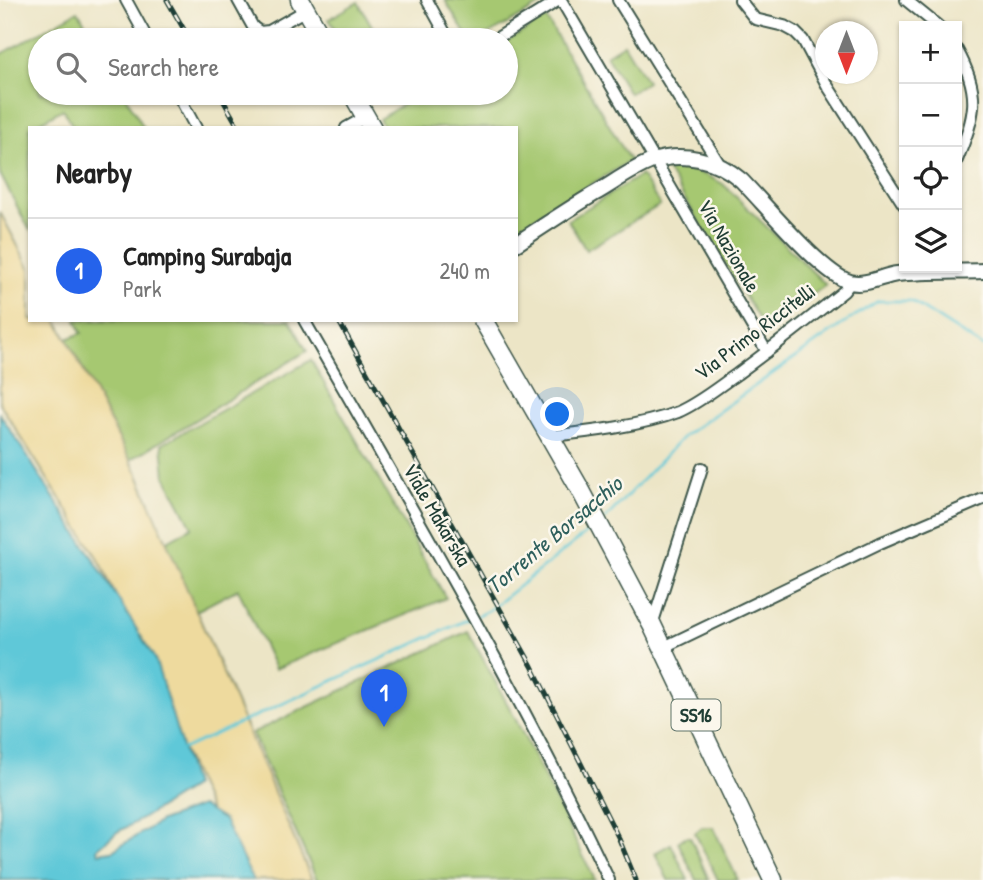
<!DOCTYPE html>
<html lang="en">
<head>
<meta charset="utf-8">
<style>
	:root { --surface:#fff; --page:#f2f2f2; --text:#222; --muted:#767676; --line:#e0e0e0; --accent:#2563eb }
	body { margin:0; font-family:"Patrick Hand",sans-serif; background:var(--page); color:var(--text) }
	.controls { position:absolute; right:21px; top:21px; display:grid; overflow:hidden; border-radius:0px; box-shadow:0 2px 5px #0004 }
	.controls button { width:63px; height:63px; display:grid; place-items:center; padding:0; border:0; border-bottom:2px solid var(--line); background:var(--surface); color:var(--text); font:35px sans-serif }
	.compass { position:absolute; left:815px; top:21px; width:63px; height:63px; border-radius:50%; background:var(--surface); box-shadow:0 2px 5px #0004; rotate:180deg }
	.you { position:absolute; left:558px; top:415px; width:24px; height:24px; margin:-18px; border:5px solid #fff; border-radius:50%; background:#1a73e8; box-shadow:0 0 0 10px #1a73e833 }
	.badge { display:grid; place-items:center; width:46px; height:46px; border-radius:50%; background:var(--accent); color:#fff; font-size:23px; font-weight:700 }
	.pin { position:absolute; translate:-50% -58px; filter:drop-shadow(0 2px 4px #0008) }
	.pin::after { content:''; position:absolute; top:37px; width:24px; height:21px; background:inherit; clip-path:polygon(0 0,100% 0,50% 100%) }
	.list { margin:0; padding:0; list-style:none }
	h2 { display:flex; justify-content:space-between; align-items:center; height:91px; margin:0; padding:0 28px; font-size:30px }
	h2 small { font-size:23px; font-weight:400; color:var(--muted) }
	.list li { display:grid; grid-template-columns:46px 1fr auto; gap:21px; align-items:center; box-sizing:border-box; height:105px; padding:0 28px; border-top:2px solid var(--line) }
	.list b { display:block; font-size:26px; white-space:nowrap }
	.list p { margin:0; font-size:23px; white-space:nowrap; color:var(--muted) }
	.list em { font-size:23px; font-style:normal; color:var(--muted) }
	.icon { flex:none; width:38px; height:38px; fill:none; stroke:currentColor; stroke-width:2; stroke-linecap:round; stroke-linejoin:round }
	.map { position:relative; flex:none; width:983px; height:880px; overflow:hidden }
	.search { position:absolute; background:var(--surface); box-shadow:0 2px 5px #0004; left:28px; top:28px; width:490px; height:77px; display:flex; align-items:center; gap:18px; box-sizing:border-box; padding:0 24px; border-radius:38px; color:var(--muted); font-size:26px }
	.panel { position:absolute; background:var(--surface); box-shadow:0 2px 5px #0004; left:28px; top:126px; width:490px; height:196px; border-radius:0px }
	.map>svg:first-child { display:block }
	.green { fill:#a6c871; stroke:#628252; stroke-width:2 }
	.sand { fill:#eeda9e; stroke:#868c69; stroke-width:2 }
	.water { fill:#5ec8d8; stroke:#3e8286; stroke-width:2 }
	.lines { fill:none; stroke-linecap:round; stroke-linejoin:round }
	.stream { stroke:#5ec8d8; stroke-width:2.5 }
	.minor-casing { stroke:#3e564a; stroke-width:14 }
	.tertiary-casing { stroke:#3e564a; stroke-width:18 }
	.primary-casing { stroke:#3e564a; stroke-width:21 }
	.minor { stroke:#fff; stroke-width:10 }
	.tertiary { stroke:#fff; stroke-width:14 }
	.primary { stroke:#fff; stroke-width:18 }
	.rail-casing { stroke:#1f3d34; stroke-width:5 }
	.rail { stroke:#fbf7ec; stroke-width:2.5; stroke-dasharray:8; stroke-linecap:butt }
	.labels { text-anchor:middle; stroke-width:5; stroke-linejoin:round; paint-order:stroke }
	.shield { fill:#fbf7ec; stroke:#61756b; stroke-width:2 }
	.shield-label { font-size:19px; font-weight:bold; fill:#1f3d34 }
	.street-label { font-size:21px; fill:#1f3d34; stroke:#fbf7ec }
	.water-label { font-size:23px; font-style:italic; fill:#2f605d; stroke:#fbf7ec }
</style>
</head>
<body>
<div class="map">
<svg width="983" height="880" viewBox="0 0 983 880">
	<rect width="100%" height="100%" fill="#fbf7ec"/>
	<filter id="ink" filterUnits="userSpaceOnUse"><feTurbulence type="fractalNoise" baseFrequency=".0143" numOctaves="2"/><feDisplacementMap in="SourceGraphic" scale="14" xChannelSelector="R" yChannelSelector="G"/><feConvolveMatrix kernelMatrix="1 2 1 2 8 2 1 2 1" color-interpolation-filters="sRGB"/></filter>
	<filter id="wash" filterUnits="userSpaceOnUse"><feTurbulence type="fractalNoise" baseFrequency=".00686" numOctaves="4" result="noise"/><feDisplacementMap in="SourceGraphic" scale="28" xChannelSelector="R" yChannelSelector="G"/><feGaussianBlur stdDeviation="1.57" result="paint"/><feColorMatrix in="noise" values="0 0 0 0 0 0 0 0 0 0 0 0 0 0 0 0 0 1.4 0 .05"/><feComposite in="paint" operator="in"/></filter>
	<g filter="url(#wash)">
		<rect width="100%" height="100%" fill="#ece5c6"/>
		<!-- green -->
		<path class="green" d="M445,0H549L479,40H469Z
			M358,2L373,28L353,40H342L329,19Z
			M78,11L95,40H40V93H124L144,128H74L63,109L37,124L38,128H30V231L0,174V55Z
			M546,18L630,161L516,229V128H384L379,119L422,93H506V42Z
			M624,44L647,82L629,93L606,55Z
			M673,168C692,168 707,175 723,184L826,285L765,329L667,170Z
			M641,175L660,205L586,250L568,220Z
			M76,320H290L307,351L130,460L67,339L82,333Z
			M311,360L446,598L275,669L238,589L196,611L166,542L192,527L165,476L162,444Z
			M468,631L516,720L595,880H317L252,733Z
			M702,827H713L738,880H718L695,833Z
			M685,837H690L709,880H696L678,842Z
			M671,844L688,880H668L655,853Z"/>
		<!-- sand -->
		<path class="sand" d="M0,212L30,269V320H57L138,475L312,880H240L102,565L0,404Z"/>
		<!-- water -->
		<path class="water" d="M0,414L101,571L155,659L194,786L140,820L117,832L97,849L98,853L112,851L161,821L201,806L224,820L253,880H0Z"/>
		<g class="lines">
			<!-- stream -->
			<path class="stream" d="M605,519L684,436L847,321L878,301H911L983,347
				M477,616L489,610L594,527
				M183,749L471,618"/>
		</g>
	</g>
	<g filter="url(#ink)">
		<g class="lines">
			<!-- minor casing -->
			<g class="minor-casing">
				<path id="minor" d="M126,0L148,40
					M238,0L253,27L260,32L269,31L306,10
					M427,0L449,40
					M561,0L767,352
					M618,0L720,165
					M740,0L755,19L784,26L795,32L803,40L827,85L904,205
					M906,0L938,26
					M494,40L559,0
					M957,50C982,95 975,115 957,160
					M177,93L196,128
					M346,128L366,117
					M304,320C410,505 518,688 609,880
					M550,436C589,432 641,426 678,412C699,403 718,387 737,374C774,347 809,319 844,291L851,282
					M652,625L702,468
					M664,647L880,543L983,499"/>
			</g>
			<!-- tertiary casing -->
			<g class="tertiary-casing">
				<path id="tertiary" d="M516,244C542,227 567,210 594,194C612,184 630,170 650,162C682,151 717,159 741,180C764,203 822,274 850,282C866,286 882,276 897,274C926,271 955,272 983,271"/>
			</g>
			<!-- primary casing -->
			<g class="primary-casing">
				<path id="primary" d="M300,0L323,40
					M352,93L372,128
					M483,320L580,489L652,625L773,880"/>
			</g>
			<!-- minor -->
			<use href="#minor" class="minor"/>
			<!-- tertiary -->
			<use href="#tertiary" class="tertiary"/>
			<!-- primary -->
			<use href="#primary" class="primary"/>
			<!-- rail casing -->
			<g class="rail-casing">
				<path id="rail" d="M167,0L190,40
					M219,93L239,128
					M338,320L532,666L619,839L636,880"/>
			</g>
			<!-- rail -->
			<use href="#rail" class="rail"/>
		</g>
	</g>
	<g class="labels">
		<!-- shield labels -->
		<rect class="shield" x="671.5" y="699.5" width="49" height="31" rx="5"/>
		<g class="shield-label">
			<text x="696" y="722">SS16</text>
		</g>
		<!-- street labels -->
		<g class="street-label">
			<text transform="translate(729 246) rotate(60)" y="7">Via Nazionale</text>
			<text transform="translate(755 332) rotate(-37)" y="7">Via Primo Riccitelli</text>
			<text transform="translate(437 515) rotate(60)" y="7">Viale Makarska</text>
		</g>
		<!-- water labels -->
		<g class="water-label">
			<text transform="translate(554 535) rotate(-40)" y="8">Torrente Borsacchio</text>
		</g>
	</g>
</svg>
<div class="controls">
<button>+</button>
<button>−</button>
<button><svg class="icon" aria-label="locate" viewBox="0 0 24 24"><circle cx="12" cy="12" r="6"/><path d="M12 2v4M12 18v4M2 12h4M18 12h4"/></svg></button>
<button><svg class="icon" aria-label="layers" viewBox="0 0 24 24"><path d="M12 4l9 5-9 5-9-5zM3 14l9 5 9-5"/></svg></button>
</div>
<svg class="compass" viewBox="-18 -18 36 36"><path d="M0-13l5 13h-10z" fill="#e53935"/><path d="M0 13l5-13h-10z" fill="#767676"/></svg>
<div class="you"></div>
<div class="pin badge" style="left:384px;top:727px">1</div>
<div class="search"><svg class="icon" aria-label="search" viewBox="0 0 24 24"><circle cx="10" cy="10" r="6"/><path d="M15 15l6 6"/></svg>Search here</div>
<section class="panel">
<h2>Nearby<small></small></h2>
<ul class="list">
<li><span class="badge">1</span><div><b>Camping Surabaja</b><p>Park</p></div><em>240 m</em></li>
</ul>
</section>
</div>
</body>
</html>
